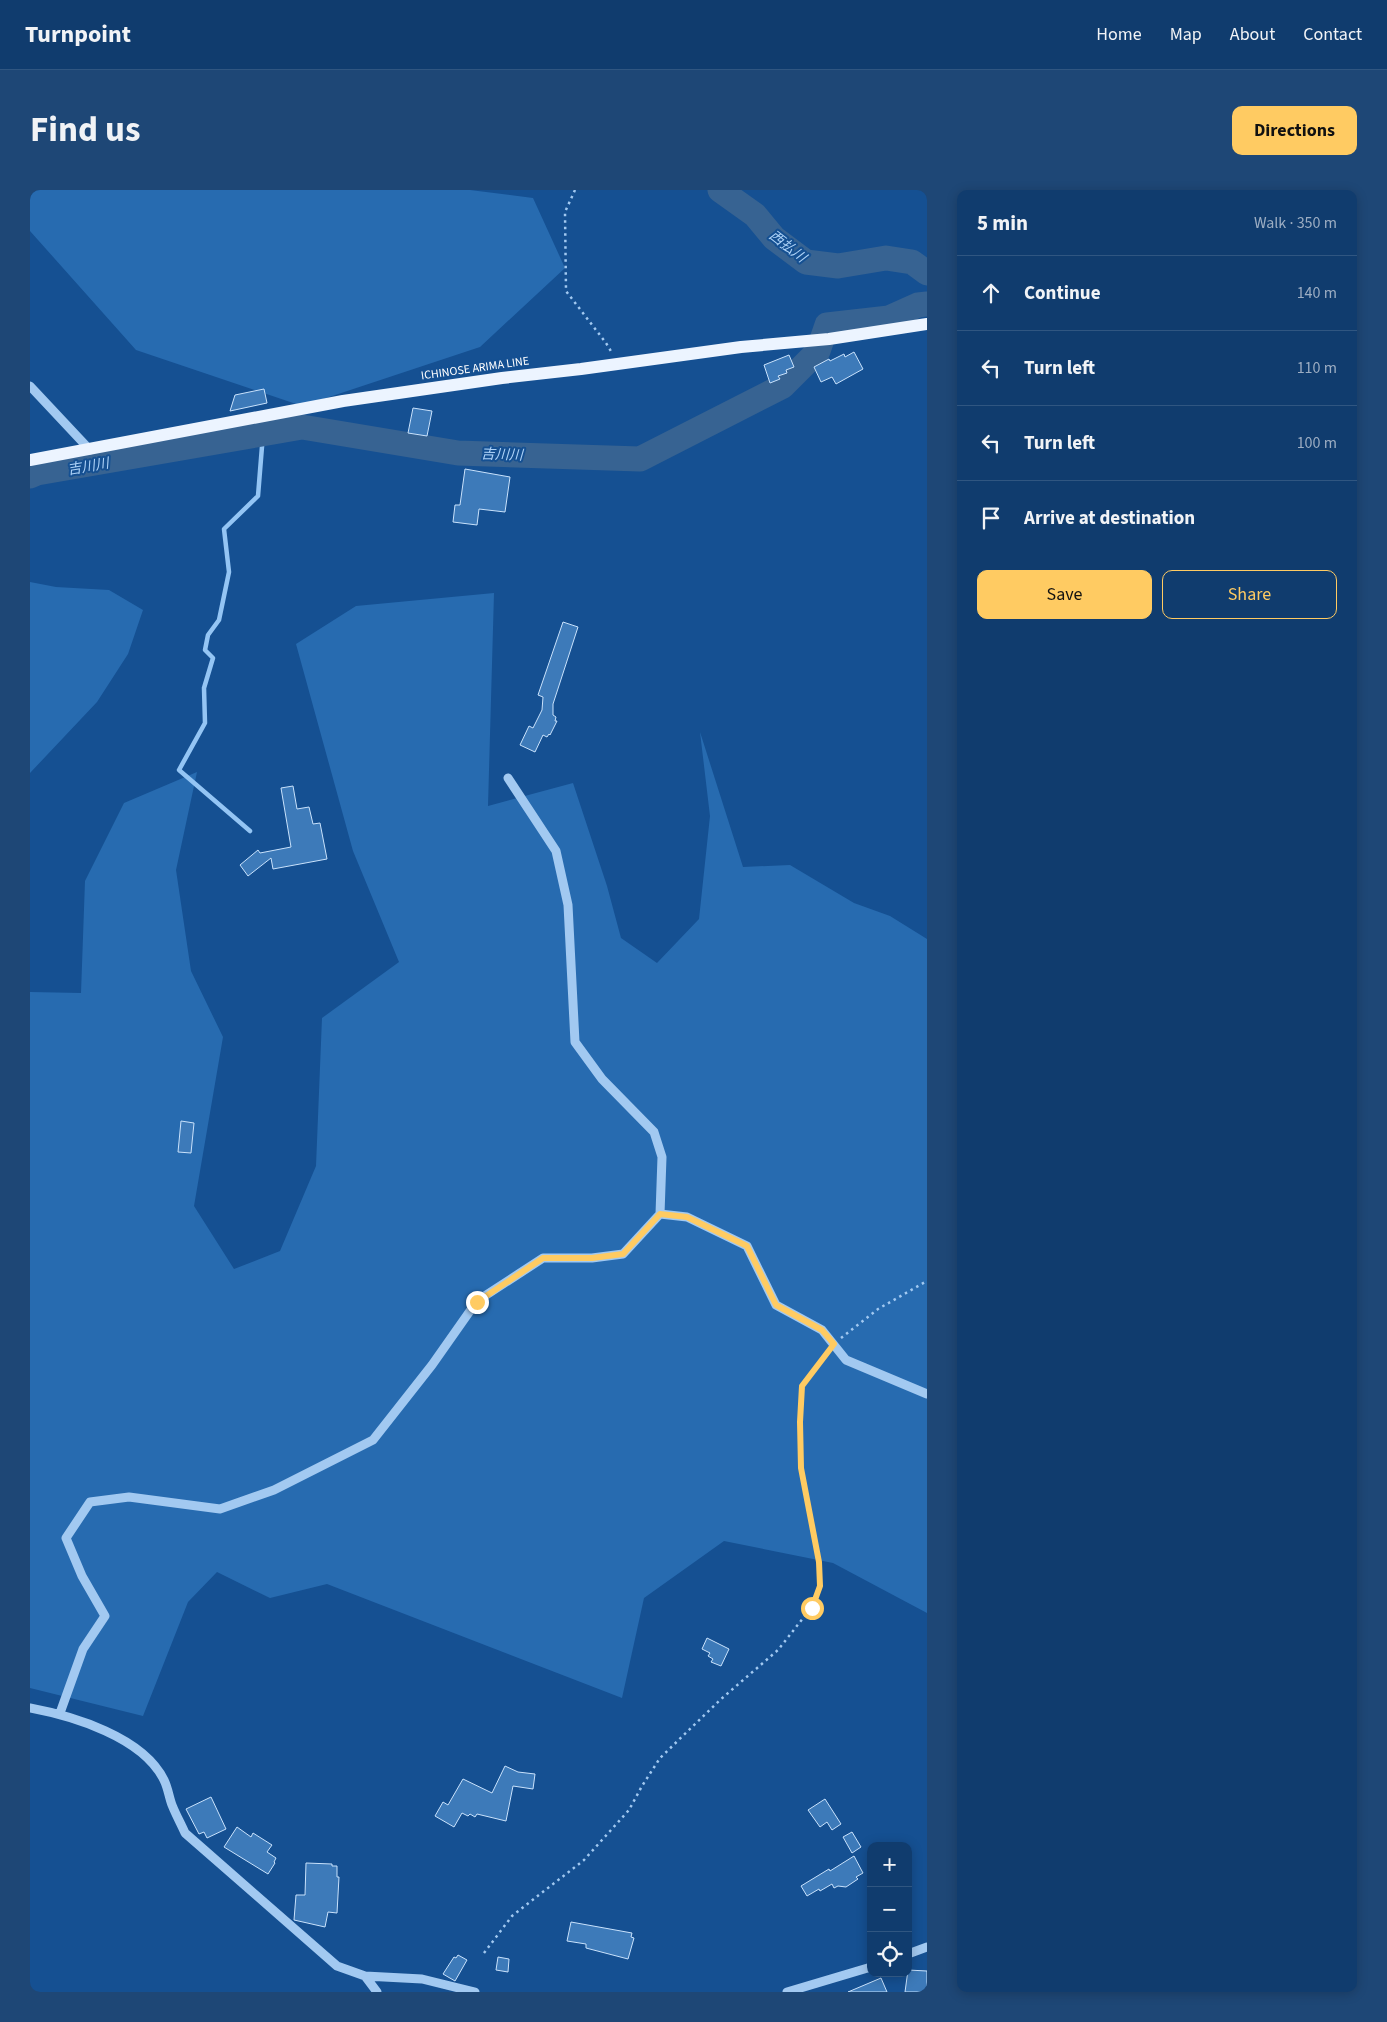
<!DOCTYPE html>
<html lang="en">
<head>
<meta charset="utf-8">
<style>
	:root { --surface:#103c6e; --page:#1e4776; --text:#f1f3f6; --muted:#9cadc2; --line:#305681; --accent:#ffcb62 }
	body { margin:0; font-family:"Source Sans 3","Noto Sans JP",sans-serif; background:var(--page); color:var(--text) }
	.controls { position:absolute; right:15px; bottom:15px; display:grid; overflow:hidden; border-radius:10px; box-shadow:0 2px 12px #0003 }
	.controls button { width:45px; height:45px; display:grid; place-items:center; padding:0; border:0; border-bottom:1px solid var(--line); background:var(--surface); color:var(--text); font:25px sans-serif }
	.stop { position:absolute; width:15px; height:15px; margin:-11px; border:4px solid #ffcb62; border-radius:50%; background:#fff }
	.stop.end { background:#ffcb62; border-color:#fff; box-shadow:0 1px 5px #0008 }
	.list { margin:0; padding:0; list-style:none }
	h2 { display:flex; justify-content:space-between; align-items:center; height:65px; margin:0; padding:0 20px; font-size:21px }
	h2 small { font-size:16px; font-weight:400; color:var(--muted) }
	.list li { display:grid; grid-template-columns:32px 1fr auto; gap:15px; align-items:center; box-sizing:border-box; height:75px; padding:0 20px; border-top:1px solid var(--line) }
	.list b { display:block; font-size:19px; white-space:nowrap }
	.list em { font-size:16px; font-style:normal; color:var(--muted) }
	.actions { display:flex; gap:10px; padding:15px 20px }
	.actions a { flex:1; padding:11px 0; border:1px solid var(--accent); border-radius:10px; text-align:center; font-size:18px; color:var(--accent) }
	.actions .main { background:var(--accent); color:#111 }
	.icon { flex:none; width:28px; height:28px; fill:none; stroke:currentColor; stroke-width:2; stroke-linecap:round; stroke-linejoin:round }
	.map { position:relative; flex:none; width:897px; height:1802px; overflow:hidden; border-radius:10px }
	header { display:flex; align-items:center; gap:30px; box-sizing:border-box; height:70px; padding:0 25px; background:var(--surface); border-bottom:1px solid var(--line) }
	header strong { font-size:24px }
	nav { display:flex; gap:28px; margin-inline-start:auto; font-size:18px }
	.intro { display:flex; align-items:center; justify-content:space-between; box-sizing:border-box; height:120px; padding:0 30px }
	h1 { margin:0; font-size:35px }
	.button { padding:12px 22px; border-radius:10px; background:var(--accent); color:#111; font-size:18px; font-weight:700 }
	main { display:flex; gap:30px; padding:0 30px }
	aside { flex:1; background:var(--surface); border-radius:10px; box-shadow:0 2px 12px #0003 }
	.map>svg:first-child { display:block }
	.green { fill:#276bb0 }
	.lines { fill:none; stroke-linecap:round; stroke-linejoin:round }
	.stream { stroke:#94c5f4; stroke-width:4.5 }
	.river { stroke:#376392; stroke-width:25 }
	.building { fill:#3d7ab9; stroke:#c9e2fc }
	.path { stroke:#a2c9f1; stroke-width:2.5; stroke-dasharray:2.5 4; stroke-linecap:butt }
	.minor { stroke:#a2c9f1; stroke-width:9 }
	.major { stroke:#ecf4ff; stroke-width:12 }
	.route { stroke:#ffcb62; stroke-width:6 }
	.labels { text-anchor:middle; stroke-width:4; stroke-linejoin:round; paint-order:stroke }
	.street-label { font-size:12px; fill:#fff; stroke:#155092 }
	.water-label { font-size:14px; font-style:italic; fill:#aed3f8; stroke:#155092 }
</style>
</head>
<body>
<header>
<strong>Turnpoint</strong>
<nav><a>Home</a><a>Map</a><a>About</a><a>Contact</a></nav>
</header>
<div class="intro"><h1>Find us</h1><a class="button">Directions</a></div>
<main>
<div class="map">
<svg width="897" height="1802" viewBox="0 0 897 1802">
	<rect width="100%" height="100%" fill="#155092"/>
	<!-- green -->
	<path class="green" d="M0,0H440L503,8L535,78L450,157L272,216L106,160L0,41Z
		M0,392L26,397L79,400L113,420L98,464L67,512L0,583Z
		M464,403L458,616L543,593L577,696L591,748L627,773L669,729L680,626L670,542L713,677L760,675L824,713L860,726L897,749V1423L803,1373L694,1351L614,1408L592,1508L297,1394L240,1408L187,1382L158,1412L113,1526L0,1498V802L51,803L55,691L94,613L167,582L146,680L161,781L193,847L164,1016L204,1079L250,1061L286,976L292,828L369,772L323,661L266,454L326,416Z"/>
	<g class="lines">
		<!-- stream -->
		<path class="stream" d="M220,641L149,580L175,533L174,498L183,468L175,460L178,445L189,430L199,382L194,339L228,306L233,244"/>
		<!-- river -->
		<path class="river" d="M690,0L725,25L744,48L776,72L808,76L856,68L882,72L897,83
			M0,286L7,283L272,237L428,263L610,269L753,196L788,161L797,135L859,128L888,115L897,114"/>
	</g>
	<!-- building -->
	<path class="building" d="M824,162L833,179L806,194L802,187L791,192L784,177L799,169L800,171L814,164L815,167Z
		M759,165L764,177L756,180L757,183L748,186L750,189L740,193L734,175Z
		M234,199L237,213L200,221L205,205Z
		M383,218L402,221L397,246L378,243Z
		M435,279L480,287L475,322L449,319L447,335L423,332L425,315H430Z
		M533,432L548,437L523,514V525L526,527L525,531H527L520,545L519,544L517,547L513,545L505,562L490,555L499,536L503,538L512,520L513,507L508,505Z
		M263,596L267,619L279,617L283,634L290,633L297,669L243,679L241,668L218,686L210,675L228,660L230,663L261,657L251,598Z
		M151,931L164,933L161,963L148,962Z
		M677,1448L699,1459L691,1476L681,1472L683,1469L678,1466L680,1463L672,1459Z
		M475,1576L488,1582L505,1584L503,1599L483,1596L476,1631L447,1624L445,1627L440,1624L438,1626L432,1623L424,1637L405,1626L413,1612L418,1615L433,1589L462,1603Z
		M181,1607L196,1639L177,1648L174,1642L169,1644L156,1619Z
		M795,1609L811,1634L802,1640L797,1632L790,1637L778,1620Z
		M207,1637L221,1647L223,1643L242,1655L237,1662L246,1668L244,1672L245,1673L238,1684L194,1657Z
		M822,1642L831,1657L822,1663L813,1647Z
		M824,1666L833,1683L826,1687L828,1689L816,1697L808,1696L804,1698L802,1694L790,1701L789,1699L777,1706L771,1696L799,1679L800,1681Z
		M276,1673L302,1674V1676H307V1687H309L307,1723L298,1722L295,1737L264,1730L266,1705H275Z
		M541,1732L602,1743L601,1747L604,1748L598,1769L556,1758V1754L537,1751Z
		M428,1765L437,1770L425,1791L413,1784L424,1767L426,1768Z
		M468,1767L479,1769L478,1782L466,1780Z
		M878,1780L897,1781V1802H875Z
		M851,1788L857,1802H818Z"/>
	<g class="lines">
		<!-- path -->
		<path class="path" d="M545,0L535,22L536,101L576,153L582,163
			M811,1148L848,1119L897,1091
			M454,1763L482,1726L554,1670L599,1620L612,1596L630,1568L690,1510L748,1460L781,1418L790,1396L789,1372L771,1278L770,1232L772,1196L797,1163"/>
		<!-- minor -->
		<path class="minor" d="M0,196L60,260
			M630,1024L657,1027L717,1056L746,1115L792,1140L816,1170L897,1204
			M0,1518C43,1526 113,1547 134,1590C138,1598 139,1607 142,1615C146,1625 151,1634 155,1643L307,1776L335,1786L392,1789L445,1802
			M30,1523L53,1459L75,1426L52,1386L36,1348L60,1312L99,1307L190,1319L244,1300L343,1250L402,1175L447,1111L513,1068H562L593,1064L630,1024L632,967L624,942L572,889L545,852L538,715L526,661L478,588
			M878,1764L897,1757
			M335,1786L347,1802
			M757,1802L841,1777"/>
		<!-- major -->
		<path class="major" d="M0,270L313,211L472,188L551,179L711,157L799,149L897,134"/>
	</g>
	<g class="lines">
		<!-- route -->
		<path class="route" d="M447,1112L513,1068H562L593,1064L630,1024L657,1027L717,1056L746,1115L792,1140L804,1154L772,1196L770,1232L771,1278L789,1372L790,1396L782,1418"/>
	</g>
	<g class="labels">
		<!-- street labels -->
		<g class="street-label">
			<text transform="translate(445 178) rotate(-8)" y="4">ICHINOSE ARIMA LINE</text>
		</g>
		<!-- water labels -->
		<g class="water-label">
			<text transform="translate(758 56) rotate(38)" y="5">西払川</text>
			<text transform="translate(472 264) rotate(2)" y="5">吉川川</text>
			<text transform="translate(58 276) rotate(-10)" y="5">吉川川</text>
		</g>
	</g>
</svg>
<div class="controls">
<button>+</button>
<button>−</button>
<button><svg class="icon" aria-label="locate" viewBox="0 0 24 24"><circle cx="12" cy="12" r="6"/><path d="M12 2v4M12 18v4M2 12h4M18 12h4"/></svg></button>
</div>
<div class="stop" style="left:782px;top:1418px"></div>
<div class="stop end" style="left:447px;top:1112px"></div>
</div>
<aside>
<h2>5 min<small>Walk · 350 m</small></h2>
<ul class="list">
<li><svg class="icon" aria-label="ahead" viewBox="0 0 24 24"><path d="M12 20V5M6 11l6-6 6 6"/></svg><div><b>Continue</b></div><em>140 m</em></li>
<li><svg class="icon" aria-label="left" viewBox="0 0 24 24"><path d="M17 20v-9H6M10 6l-5 5 5 5"/></svg><div><b>Turn left</b></div><em>110 m</em></li>
<li><svg class="icon" aria-label="left" viewBox="0 0 24 24"><path d="M17 20v-9H6M10 6l-5 5 5 5"/></svg><div><b>Turn left</b></div><em>100 m</em></li>
<li><svg class="icon" aria-label="arrive" viewBox="0 0 24 24"><path d="M6 21V4h12l-3 4 3 4H6"/></svg><div><b>Arrive at destination</b></div></li>
</ul>
<div class="actions"><a class="main">Save</a><a>Share</a></div>
</aside>
</main>
</body>
</html>
